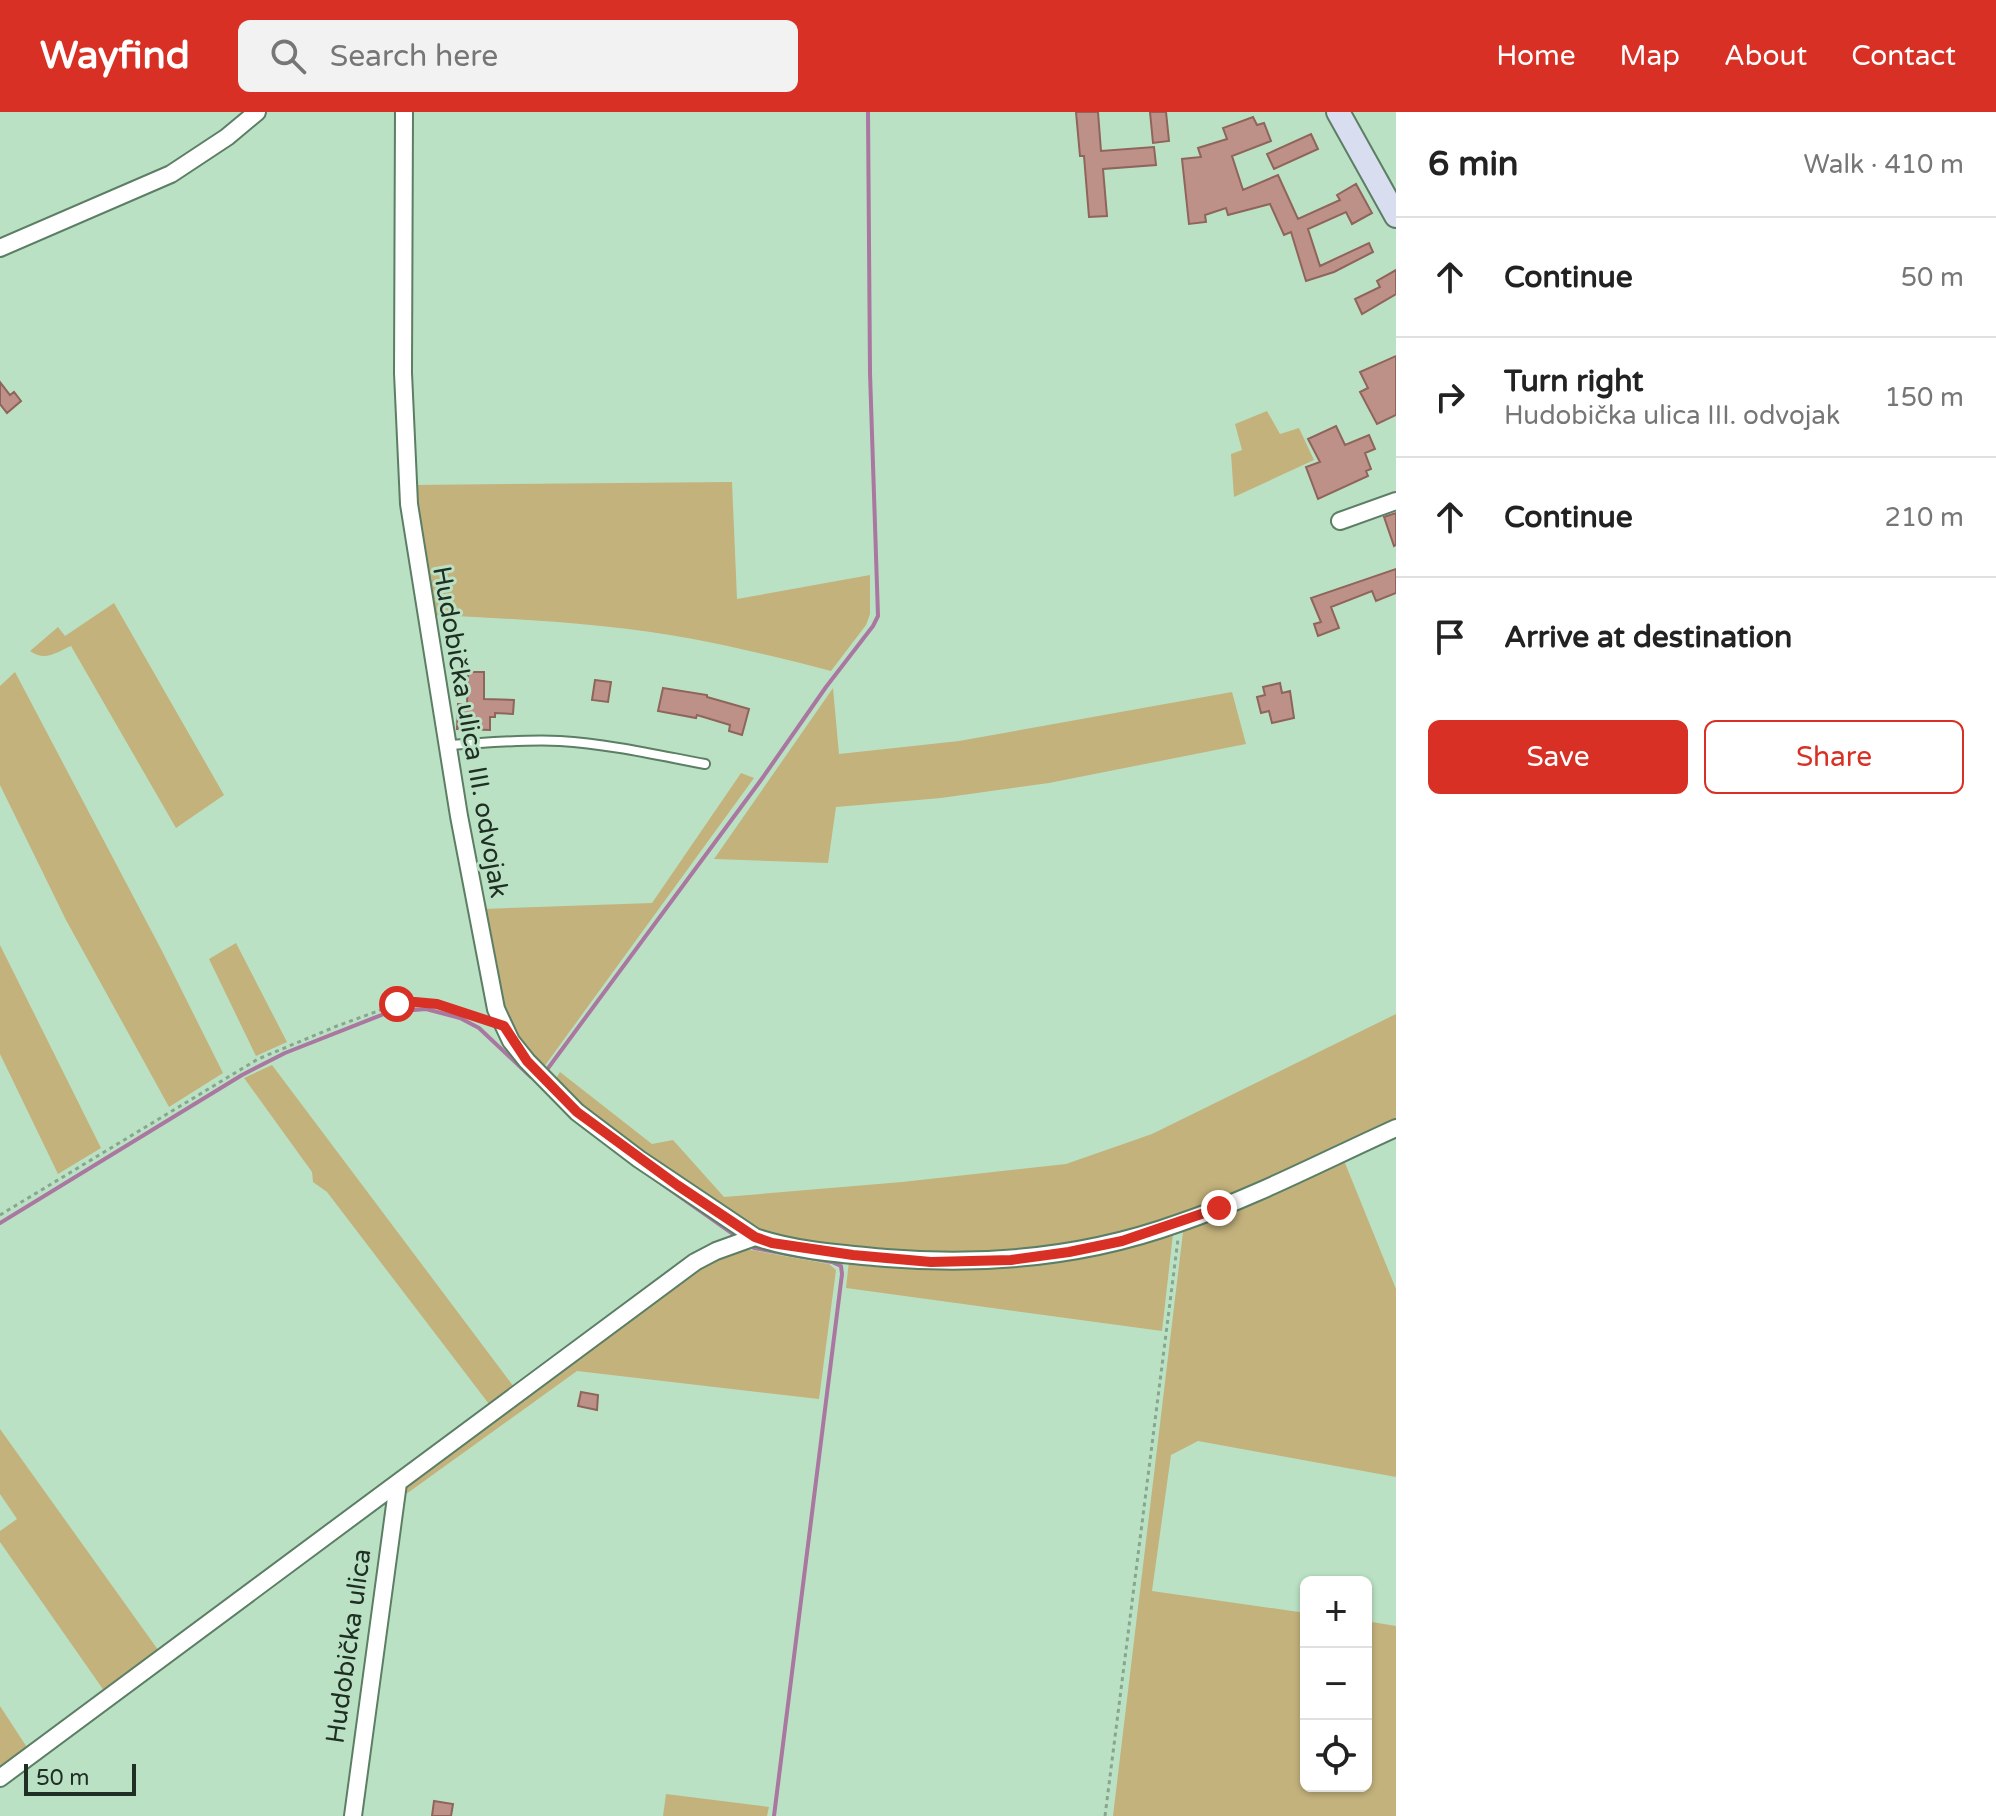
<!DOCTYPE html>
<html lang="en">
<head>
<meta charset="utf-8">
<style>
	:root { --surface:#fff; --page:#f2f2f2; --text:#222; --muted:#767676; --line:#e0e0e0; --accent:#d93025 }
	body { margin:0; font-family:"Varela Round",sans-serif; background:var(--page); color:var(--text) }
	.controls { position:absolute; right:24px; bottom:24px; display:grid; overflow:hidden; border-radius:12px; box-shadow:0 2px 6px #0004 }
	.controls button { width:72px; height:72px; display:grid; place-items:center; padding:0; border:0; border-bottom:2px solid var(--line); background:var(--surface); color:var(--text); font:40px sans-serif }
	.scale { position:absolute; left:24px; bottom:20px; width:112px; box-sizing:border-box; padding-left:8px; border:4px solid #202f24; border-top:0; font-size:22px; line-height:28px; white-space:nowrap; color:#202f24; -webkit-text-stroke:6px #bbe1c4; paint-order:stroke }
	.stop { position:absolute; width:24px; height:24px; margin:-18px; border:6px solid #d93025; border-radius:50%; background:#fff }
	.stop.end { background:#d93025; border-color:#fff; box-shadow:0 2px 8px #0008 }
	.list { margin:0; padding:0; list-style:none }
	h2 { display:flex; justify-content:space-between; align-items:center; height:104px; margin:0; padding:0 32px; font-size:34px }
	h2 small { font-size:26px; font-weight:400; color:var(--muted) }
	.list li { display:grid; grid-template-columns:52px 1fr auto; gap:24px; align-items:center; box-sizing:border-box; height:120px; padding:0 32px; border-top:2px solid var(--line) }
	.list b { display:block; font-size:30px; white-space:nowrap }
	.list p { margin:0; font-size:26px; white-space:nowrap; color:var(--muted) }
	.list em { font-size:26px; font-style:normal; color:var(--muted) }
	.actions { display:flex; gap:16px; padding:24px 32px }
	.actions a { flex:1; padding:18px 0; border:2px solid var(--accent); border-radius:12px; text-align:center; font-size:28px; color:var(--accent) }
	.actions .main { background:var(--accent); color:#fff }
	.icon { flex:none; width:44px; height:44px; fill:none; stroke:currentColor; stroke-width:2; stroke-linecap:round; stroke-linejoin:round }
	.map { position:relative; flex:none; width:1396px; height:1704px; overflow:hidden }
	header { display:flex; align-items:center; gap:48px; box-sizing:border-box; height:112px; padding:0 40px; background:var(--accent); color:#fff }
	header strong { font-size:38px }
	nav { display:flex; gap:44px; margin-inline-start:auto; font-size:28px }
	.search { width:560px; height:72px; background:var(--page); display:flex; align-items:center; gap:20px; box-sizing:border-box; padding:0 28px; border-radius:12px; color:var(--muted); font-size:30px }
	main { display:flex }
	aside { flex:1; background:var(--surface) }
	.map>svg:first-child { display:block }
	.green { fill:#c3b27c }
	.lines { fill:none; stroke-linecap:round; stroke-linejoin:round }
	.stream { stroke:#a977a0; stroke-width:4 }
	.building { fill:#bd9187; stroke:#8e645b; stroke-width:2 }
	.service-casing { stroke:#5b7e64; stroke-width:12 }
	.minor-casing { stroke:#5b7e64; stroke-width:20 }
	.secondary-casing { stroke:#5b7e64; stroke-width:26 }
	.path { stroke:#88a68f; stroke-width:3; stroke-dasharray:4 4; stroke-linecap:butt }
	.service { stroke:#fff; stroke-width:8 }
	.minor { stroke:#fff; stroke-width:16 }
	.secondary { stroke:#d9ddf0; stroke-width:22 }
	.route { stroke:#d93025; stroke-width:10 }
	.labels { text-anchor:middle; stroke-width:6; stroke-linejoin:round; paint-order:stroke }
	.street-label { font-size:26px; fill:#202f24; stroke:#bbe1c4 }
</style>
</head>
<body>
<header>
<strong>Wayfind</strong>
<div class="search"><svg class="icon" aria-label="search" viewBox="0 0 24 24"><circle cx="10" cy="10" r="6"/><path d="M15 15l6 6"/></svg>Search here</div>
<nav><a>Home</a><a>Map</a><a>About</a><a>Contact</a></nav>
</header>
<main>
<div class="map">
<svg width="1396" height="1704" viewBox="0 0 1396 1704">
	<rect width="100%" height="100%" fill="#bbe1c4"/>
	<!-- green -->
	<path class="green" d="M1267,299L1280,322L1299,316L1314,348L1234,385L1231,342L1242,338L1235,312Z
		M732,370L737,487L870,463V502L866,513L831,559C785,547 740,536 693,527C606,511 518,507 430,503L411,373Z
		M114,491L224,683L176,716L71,534C57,540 45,550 30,539L58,515L65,524Z
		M15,560L162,839L223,961L169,995L66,808L0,673V574Z
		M833,576L839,642L959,629L1232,580L1246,632L1049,671L941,686L836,695L828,751L714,747Z
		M741,661L754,666L541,959L507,911L483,797L652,791Z
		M236,831L287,930L256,944L209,847Z
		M0,833L101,1036L58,1062L0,942Z
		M1396,902V1012L1217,1091L1120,1125L1010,1143L851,1138L757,1120L682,1071L553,971L560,960L652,1032L673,1028L724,1085L902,1070L1066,1052L1152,1022Z
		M272,953L517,1279L492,1296L327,1080L313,1070L312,1060L244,966Z
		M1343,1046L1396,1177V1365L1198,1329L1171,1343L1152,1479L1306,1501V1674H1366V1509L1396,1514V1704H1113L1183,1120L1188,1115Z
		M1173,1122L1162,1219L846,1176L849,1149L1127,1133Z
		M740,1136L829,1152L836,1158L819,1287L577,1259L402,1385L404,1375L699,1153Z
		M0,1317L161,1542L107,1583L0,1430V1419L17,1407L0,1382Z
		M0,1594L30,1640L0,1662Z
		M666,1682L769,1695L767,1704H663Z"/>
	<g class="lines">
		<!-- stream -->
		<path class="stream" d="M546,959L761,668L826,575L873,514L878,504L870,261L868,0
			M655,1067L736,1124
			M0,1111L242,963L285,941L389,900L426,897L460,906L479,916L531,965
			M754,1136L832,1150L841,1154L842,1162L774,1704"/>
	</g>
	<!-- building -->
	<path class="building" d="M1076,0H1098L1101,39L1154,35L1156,53L1103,57L1107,104L1089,105L1084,44H1080Z
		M1150,0H1166L1169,29L1153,31Z
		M1253,5L1257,13L1264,11L1271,29L1232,44L1243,78L1278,63L1298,107L1340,88L1337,83L1356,72L1372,101L1352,112L1346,100L1308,117L1320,154L1369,131L1373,140L1334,160L1306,169L1291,120L1284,123L1270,92L1228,103L1226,96L1205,103L1206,110L1189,112L1182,47L1201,45L1198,36L1227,27L1223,16Z
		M1311,22L1318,37L1274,57L1267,42Z
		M1396,158V182L1362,202L1355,187L1380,175L1377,169Z
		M1396,244V303L1377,312L1360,280L1368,276L1360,260Z
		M0,270L10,283L14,280L21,289L7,301L0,292Z
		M1336,314L1345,333L1369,323L1375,337L1365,341L1371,357L1366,359L1368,364L1318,387L1306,355L1320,350L1308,327Z
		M1396,401V433L1394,434L1384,405Z
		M1396,457V481L1376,489L1372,479L1331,495L1339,516L1318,524L1314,512L1321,510L1311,486Z
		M468,560H484V587L514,588L513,602L495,601V605H490V618L457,617L458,592H467Z
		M595,568L611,570L608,590L592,588Z
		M1280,571L1282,581L1290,579L1294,606L1272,611L1269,599L1261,601L1257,585L1265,583L1263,575Z
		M663,576L707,583V585L749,597L742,623L729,619L730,613L697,603L696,606L658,599Z
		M581,1280L598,1283L597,1298L578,1294Z
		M434,1689L453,1692L451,1704H432Z"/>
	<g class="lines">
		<!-- service casing -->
		<g class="service-casing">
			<path id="service" d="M449,633C486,631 523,627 560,629C609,632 657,643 705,652"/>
		</g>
		<!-- minor casing -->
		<g class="minor-casing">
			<path id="minor" d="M404,0L403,261L409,392L459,704L496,897L511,929L527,949L577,1000L639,1047L755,1125C796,1139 843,1142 886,1146C986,1154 1085,1145 1179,1111C1253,1086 1325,1048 1396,1016
				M0,136L171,62L227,25L257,0
				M1340,409L1396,389
				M0,1666L695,1150L716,1139L755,1125
				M353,1704L398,1371"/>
		</g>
		<!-- secondary casing -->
		<g class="secondary-casing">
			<path id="secondary" d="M1338,0L1396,104"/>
		</g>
		<!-- path -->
		<path class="path" d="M0,1103L258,947L337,914L397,892L415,890L437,892L481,906
			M1105,1704L1178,1127"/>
		<!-- service -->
		<use href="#service" class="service"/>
		<!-- minor -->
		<use href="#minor" class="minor"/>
		<!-- secondary -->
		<use href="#secondary" class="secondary"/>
	</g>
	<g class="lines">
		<!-- route -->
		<path class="route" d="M397,892L415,890L437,892L504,914L527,949L577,1000L677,1073L755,1125L772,1131L853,1143L931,1150L1011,1148L1069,1140L1122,1129L1219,1096"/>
	</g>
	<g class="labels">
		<!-- street labels -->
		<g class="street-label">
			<text transform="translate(471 620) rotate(80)" y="9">Hudobička ulica III. odvojak</text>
			<text transform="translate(348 1534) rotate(-82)" y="9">Hudobička ulica</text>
		</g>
	</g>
</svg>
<div class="controls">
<button>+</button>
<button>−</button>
<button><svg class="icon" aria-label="locate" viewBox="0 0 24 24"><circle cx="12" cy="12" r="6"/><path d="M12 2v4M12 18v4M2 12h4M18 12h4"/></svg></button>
</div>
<div class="scale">50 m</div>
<div class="stop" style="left:397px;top:892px"></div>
<div class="stop end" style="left:1219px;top:1096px"></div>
</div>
<aside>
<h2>6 min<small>Walk · 410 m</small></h2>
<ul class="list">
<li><svg class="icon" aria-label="ahead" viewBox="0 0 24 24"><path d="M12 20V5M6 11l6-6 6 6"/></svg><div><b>Continue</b></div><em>50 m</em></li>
<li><svg class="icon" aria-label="right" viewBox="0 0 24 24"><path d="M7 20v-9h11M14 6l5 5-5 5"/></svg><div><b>Turn right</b><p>Hudobička ulica III. odvojak</p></div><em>150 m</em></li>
<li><svg class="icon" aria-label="ahead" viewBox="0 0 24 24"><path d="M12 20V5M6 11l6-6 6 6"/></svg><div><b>Continue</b></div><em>210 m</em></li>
<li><svg class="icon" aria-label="arrive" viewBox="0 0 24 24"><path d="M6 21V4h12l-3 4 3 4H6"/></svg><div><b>Arrive at destination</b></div></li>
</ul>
<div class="actions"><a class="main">Save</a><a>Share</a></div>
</aside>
</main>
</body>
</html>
